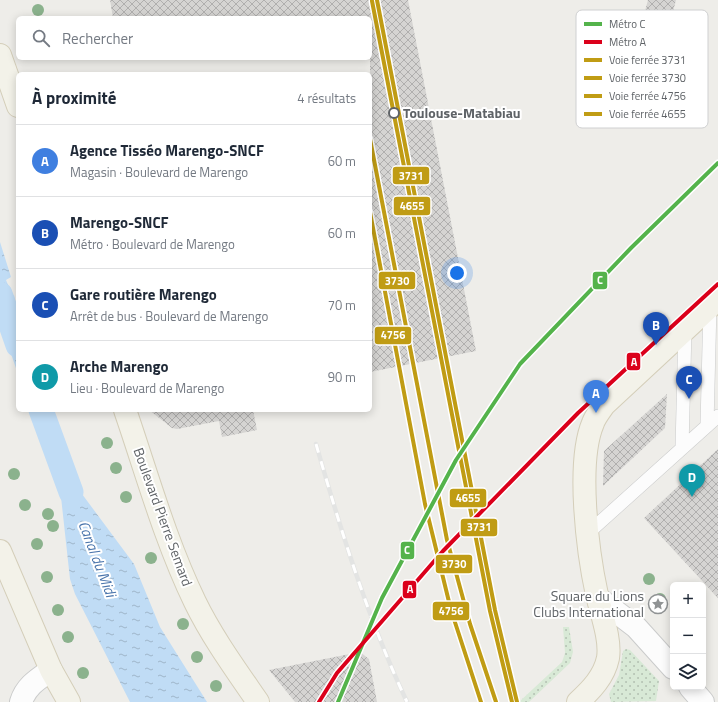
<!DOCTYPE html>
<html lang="fr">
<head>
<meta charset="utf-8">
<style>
	:root { --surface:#fff; --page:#f2f2f3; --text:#1f2937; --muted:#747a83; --line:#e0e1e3; --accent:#0f766e }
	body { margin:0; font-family:"Titillium Web",sans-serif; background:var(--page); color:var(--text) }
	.controls { position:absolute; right:12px; bottom:12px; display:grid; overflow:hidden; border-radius:6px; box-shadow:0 2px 10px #0003 }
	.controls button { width:36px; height:36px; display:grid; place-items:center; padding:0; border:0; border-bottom:1px solid var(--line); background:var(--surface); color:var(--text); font:20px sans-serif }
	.you { position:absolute; left:457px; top:273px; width:14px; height:14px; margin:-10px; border:3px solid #fff; border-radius:50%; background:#1a73e8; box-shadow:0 0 0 6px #1a73e833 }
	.badge { display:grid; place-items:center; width:26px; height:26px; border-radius:50%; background:var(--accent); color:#fff; font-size:13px; font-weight:700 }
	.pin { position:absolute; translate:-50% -33px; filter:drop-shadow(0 1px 2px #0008) }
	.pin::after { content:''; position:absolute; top:21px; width:14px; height:12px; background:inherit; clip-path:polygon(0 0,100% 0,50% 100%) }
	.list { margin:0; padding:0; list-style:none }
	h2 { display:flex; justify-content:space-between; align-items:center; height:52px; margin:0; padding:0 16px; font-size:17px }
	h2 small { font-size:13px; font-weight:400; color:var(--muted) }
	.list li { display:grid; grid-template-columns:26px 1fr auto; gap:12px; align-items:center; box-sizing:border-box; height:72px; padding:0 16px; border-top:1px solid var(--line) }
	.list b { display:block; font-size:15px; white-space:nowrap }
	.list p { margin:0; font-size:13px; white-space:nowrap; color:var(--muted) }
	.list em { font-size:13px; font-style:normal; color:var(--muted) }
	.icon { flex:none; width:22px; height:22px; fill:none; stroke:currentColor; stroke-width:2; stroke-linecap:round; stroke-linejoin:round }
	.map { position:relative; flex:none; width:718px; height:702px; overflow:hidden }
	.search { position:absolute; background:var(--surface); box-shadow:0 2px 10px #0003; left:16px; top:16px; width:356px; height:44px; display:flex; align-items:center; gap:10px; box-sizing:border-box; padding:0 14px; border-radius:6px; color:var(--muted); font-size:15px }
	.panel { position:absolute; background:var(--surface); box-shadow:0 2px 10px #0003; left:16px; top:72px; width:356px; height:340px; border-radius:6px }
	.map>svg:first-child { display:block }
	.grass { fill:url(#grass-dots) }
	.water { fill:url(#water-ripples) }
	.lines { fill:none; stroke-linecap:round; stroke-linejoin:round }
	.canal { stroke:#c0dcf5; stroke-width:25 }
	.building { fill:url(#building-cross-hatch) }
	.service-casing { stroke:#cacbcb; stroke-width:14 }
	.minor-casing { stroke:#cacbcb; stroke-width:24 }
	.primary-casing { stroke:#d4ceb9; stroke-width:24 }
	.service { stroke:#fcfcfc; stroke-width:13 }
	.minor { stroke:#fcfcfc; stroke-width:22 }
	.primary { stroke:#f3f2e9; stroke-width:22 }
	.rail-casing { stroke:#e3e4e3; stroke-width:4.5 }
	.rail { stroke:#fff; stroke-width:3; stroke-dasharray:9; stroke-linecap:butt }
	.rail-1-casing { stroke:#fff; stroke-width:7 }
	.rail-2-casing { stroke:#fff; stroke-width:7 }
	.rail-3-casing { stroke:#fff; stroke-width:7 }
	.rail-4-casing { stroke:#fff; stroke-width:7 }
	.rail-1 { stroke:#c09c14; stroke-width:4 }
	.rail-2 { stroke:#c09c14; stroke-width:4 }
	.rail-3 { stroke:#c09c14; stroke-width:4 }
	.rail-4 { stroke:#c09c14; stroke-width:4 }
	.metro-1-casing { stroke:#fff; stroke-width:7 }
	.metro-2-casing { stroke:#fff; stroke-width:7 }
	.metro-1 { stroke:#54b34b; stroke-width:4 }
	.metro-2 { stroke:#db001b; stroke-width:4 }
	.tree { fill:#8bb28d }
	.stop-dot { fill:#fff; stroke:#5e6266; stroke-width:2 }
	.labels { text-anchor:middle; stroke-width:4; stroke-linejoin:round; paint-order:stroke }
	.stop-label { font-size:14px; font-weight:bold; fill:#5e6266; stroke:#fff; text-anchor:start }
	.street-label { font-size:14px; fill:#5e6266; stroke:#fff }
	.poi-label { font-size:14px; fill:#5e6266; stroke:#fff; text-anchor:end }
	.water-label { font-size:15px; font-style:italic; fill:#4a75ac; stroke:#fff }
	.key { fill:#fff; stroke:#cfd0d1; stroke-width:1 }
	.key-label { font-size:11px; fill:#5e6266 }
	.line-badge { stroke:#fff; stroke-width:1.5 }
	.badge-label { font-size:11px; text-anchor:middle; font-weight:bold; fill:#fff }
</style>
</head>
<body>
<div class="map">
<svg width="718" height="702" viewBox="0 0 718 702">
	<defs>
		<pattern id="grass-dots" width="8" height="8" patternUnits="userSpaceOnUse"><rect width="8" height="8" fill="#d8e9d6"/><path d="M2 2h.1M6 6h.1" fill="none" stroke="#b2c0b1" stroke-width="1.8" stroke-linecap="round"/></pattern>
		<pattern id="water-ripples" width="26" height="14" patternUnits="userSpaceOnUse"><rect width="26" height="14" fill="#c0dcf5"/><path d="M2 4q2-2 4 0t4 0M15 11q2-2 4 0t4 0" fill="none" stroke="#9fb6ca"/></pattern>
		<pattern id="building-cross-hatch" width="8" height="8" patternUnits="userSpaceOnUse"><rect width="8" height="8" fill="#d5d4d2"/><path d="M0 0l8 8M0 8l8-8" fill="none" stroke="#b0afae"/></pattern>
	</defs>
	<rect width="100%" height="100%" fill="#eeede9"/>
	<!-- grass -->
	<path class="grass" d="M563,627H569L573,652L570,663L529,702H519L562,662L565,653Z
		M626,649L630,650L659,681L656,701L611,702L609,694L619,675L623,651Z"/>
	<!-- water -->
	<path class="water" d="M0,242L11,277L6,280L11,292L1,298H0Z
		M14,295L18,315V374L0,322V304H4Z
		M30,410H51L64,448L57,456H46Z
		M67,454L82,494L134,564L160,627L207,702H130L75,594L70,579L61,497L47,461L58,460Z"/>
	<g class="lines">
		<!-- canal -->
		<path class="canal" d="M0,294L18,345
			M41,410L71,492"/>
	</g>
	<!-- building -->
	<path class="building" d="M110,0H408L476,351L370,372V18H113Z
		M648,0H676L663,50L636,43Z
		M667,394L665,428L603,486L604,451Z
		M149,410H253L257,430L222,437L219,421L177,429L172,428Z
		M718,449V598L644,518Z
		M360,652L369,659L377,702H295L269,670Z"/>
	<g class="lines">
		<!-- service casing -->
		<g class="service-casing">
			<path id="service" d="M707,425L710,306
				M682,448L685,329
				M588,533L718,416"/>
		</g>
		<!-- minor casing -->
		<g class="minor-casing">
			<path id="minor" d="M598,598L636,627L673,668
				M690,687L703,702
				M21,702C26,686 38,679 51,670"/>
		</g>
		<!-- primary casing -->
		<g class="primary-casing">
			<path id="primary" d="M0,55L18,106
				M125,410C147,474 165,540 195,602C212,637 236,670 258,702
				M0,551L51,670L69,702
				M578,702C591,690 604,677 608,658C611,639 601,613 597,595C588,554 576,463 593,423C595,417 600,411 604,405L718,299"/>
		</g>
		<!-- service -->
		<use href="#service" class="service"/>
		<!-- minor -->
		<use href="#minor" class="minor"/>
		<!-- primary -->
		<use href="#primary" class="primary"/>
		<!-- rail casing -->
		<g class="rail-casing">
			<path id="rail" d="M316,444C341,531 368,619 407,702"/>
		</g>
		<!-- rail -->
		<use href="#rail" class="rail"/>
		<!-- rail-1 casing -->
		<g class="rail-1-casing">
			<path id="rail-1" d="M377,0L495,610L517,702"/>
		</g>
		<!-- rail-2 casing -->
		<g class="rail-2-casing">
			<path id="rail-2" d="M370,139L447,540L470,624L496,702"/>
		</g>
		<!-- rail-3 casing -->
		<g class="rail-3-casing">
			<path id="rail-3" d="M370,212L425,504L451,610L481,702"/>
		</g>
		<!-- rail-4 casing -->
		<g class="rail-4-casing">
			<path id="rail-4" d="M372,1L490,611L512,702"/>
		</g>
		<!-- rail-1 -->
		<use href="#rail-1" class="rail-1"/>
		<!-- rail-2 -->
		<use href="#rail-2" class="rail-2"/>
		<!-- rail-3 -->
		<use href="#rail-3" class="rail-3"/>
		<!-- rail-4 -->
		<use href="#rail-4" class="rail-4"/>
		<!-- metro-1 casing -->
		<g class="metro-1-casing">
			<path id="metro-1" d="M338,702L382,598L456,460L520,364L631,248L718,163"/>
		</g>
		<!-- metro-2 casing -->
		<g class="metro-2-casing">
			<path id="metro-2" d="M319,702L337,673L443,551L578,413L718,284"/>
		</g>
		<!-- metro-1 -->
		<use href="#metro-1" class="metro-1"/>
		<!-- metro-2 -->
		<use href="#metro-2" class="metro-2"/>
	</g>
	<!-- trees -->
	<g class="tree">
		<circle cx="38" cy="10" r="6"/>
		<circle cx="107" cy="443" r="6"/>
		<circle cx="116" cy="468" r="6"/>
		<circle cx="14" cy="474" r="6"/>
		<circle cx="126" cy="497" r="6"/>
		<circle cx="25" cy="505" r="6"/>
		<circle cx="48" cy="514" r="6"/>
		<circle cx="53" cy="526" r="6"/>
		<circle cx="37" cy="544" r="6"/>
		<circle cx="151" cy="558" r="6"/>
		<circle cx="47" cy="577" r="6"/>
		<circle cx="649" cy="579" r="6"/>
		<circle cx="660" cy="599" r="6"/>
		<circle cx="58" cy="610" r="6"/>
		<circle cx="183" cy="624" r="6"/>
		<circle cx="68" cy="637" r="6"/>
		<circle cx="197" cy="657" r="6"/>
		<circle cx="83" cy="673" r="6"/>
		<circle cx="216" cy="686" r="6"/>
	</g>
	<!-- icons -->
	<defs>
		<g id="sight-ring" transform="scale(1)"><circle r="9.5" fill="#fff" stroke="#909394" stroke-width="1.5"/><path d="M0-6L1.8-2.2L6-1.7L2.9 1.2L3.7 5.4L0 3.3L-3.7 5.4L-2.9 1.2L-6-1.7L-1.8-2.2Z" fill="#909394"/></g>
	</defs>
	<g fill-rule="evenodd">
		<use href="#sight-ring" x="658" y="604"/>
	</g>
	<!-- markers -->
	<circle class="stop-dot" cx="394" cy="113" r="5"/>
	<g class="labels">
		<!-- stop labels -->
		<g class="stop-label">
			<text x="403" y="118">Toulouse-Matabiau</text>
		</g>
		<!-- street labels -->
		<g class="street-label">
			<text transform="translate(163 517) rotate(70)" y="5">Boulevard Pierre Semard</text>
		</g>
		<!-- poi labels -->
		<g class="poi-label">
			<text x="644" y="601">Square du Lions<tspan x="644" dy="16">Clubs International</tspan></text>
		</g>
		<!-- water labels -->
		<g class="water-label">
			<text transform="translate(97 559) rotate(69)" y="5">Canal du Midi</text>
		</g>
	</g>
	<!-- legend -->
	<rect x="576" y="10" width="132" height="118" rx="6" class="key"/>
	<rect x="584" y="22" width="18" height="4" fill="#54b34b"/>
	<rect x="584" y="40" width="18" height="4" fill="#db001b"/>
	<rect x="584" y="58" width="18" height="4" fill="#c09c14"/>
	<rect x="584" y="76" width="18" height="4" fill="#c09c14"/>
	<rect x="584" y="94" width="18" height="4" fill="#c09c14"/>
	<rect x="584" y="112" width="18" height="4" fill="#c09c14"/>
	<g class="key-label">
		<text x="609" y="28">Métro C</text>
		<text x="609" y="46">Métro A</text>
		<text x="609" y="64">Voie ferrée 3731</text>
		<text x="609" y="82">Voie ferrée 3730</text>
		<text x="609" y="100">Voie ferrée 4756</text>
		<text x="609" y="118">Voie ferrée 4655</text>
	</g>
	<g class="line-badge">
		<rect x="392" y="166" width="38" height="19" rx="4" fill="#c09c14"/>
		<rect x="393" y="196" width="38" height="20" rx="4" fill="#c09c14"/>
		<rect x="592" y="271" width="16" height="19" rx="4" fill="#54b34b"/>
		<rect x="378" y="271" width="38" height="19" rx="4" fill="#c09c14"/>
		<rect x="374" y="326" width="38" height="19" rx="4" fill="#c09c14"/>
		<rect x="626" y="352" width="15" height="19" rx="4" fill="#db001b"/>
		<rect x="449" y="488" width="38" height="20" rx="4" fill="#c09c14"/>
		<rect x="460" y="518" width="38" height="19" rx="4" fill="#c09c14"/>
		<rect x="400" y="541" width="15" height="19" rx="4" fill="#54b34b"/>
		<rect x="435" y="554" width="38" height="20" rx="4" fill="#c09c14"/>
		<rect x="402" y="580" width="15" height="19" rx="4" fill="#db001b"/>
		<rect x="432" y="601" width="38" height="20" rx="4" fill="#c09c14"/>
	</g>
	<g class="badge-label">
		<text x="411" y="180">3731</text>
		<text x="412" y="210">4655</text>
		<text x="600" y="284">C</text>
		<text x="397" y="285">3730</text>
		<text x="393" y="339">4756</text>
		<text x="634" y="366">A</text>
		<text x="468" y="502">4655</text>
		<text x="479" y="531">3731</text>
		<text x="407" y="554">C</text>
		<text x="454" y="568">3730</text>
		<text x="410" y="593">A</text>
		<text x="451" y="615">4756</text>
	</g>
</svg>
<div class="controls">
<button>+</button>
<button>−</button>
<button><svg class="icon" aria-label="layers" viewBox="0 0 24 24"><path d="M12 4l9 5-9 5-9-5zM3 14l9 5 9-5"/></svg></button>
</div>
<div class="you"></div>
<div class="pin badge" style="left:596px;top:413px;background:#3f7fe0">A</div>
<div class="pin badge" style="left:656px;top:345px;background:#1a4fb4">B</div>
<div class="pin badge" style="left:689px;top:399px;background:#1a4fb4">C</div>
<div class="pin badge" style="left:692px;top:497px;background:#0f9aa8">D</div>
<div class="search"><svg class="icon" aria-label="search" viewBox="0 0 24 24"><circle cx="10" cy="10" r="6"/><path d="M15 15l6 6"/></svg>Rechercher</div>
<section class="panel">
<h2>À proximité<small>4 résultats</small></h2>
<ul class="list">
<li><span class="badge" style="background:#3f7fe0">A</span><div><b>Agence Tisséo Marengo-SNCF</b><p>Magasin · Boulevard de Marengo</p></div><em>60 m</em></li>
<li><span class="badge" style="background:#1a4fb4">B</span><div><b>Marengo-SNCF</b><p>Métro · Boulevard de Marengo</p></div><em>60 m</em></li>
<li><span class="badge" style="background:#1a4fb4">C</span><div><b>Gare routière Marengo</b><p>Arrêt de bus · Boulevard de Marengo</p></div><em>70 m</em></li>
<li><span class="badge" style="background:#0f9aa8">D</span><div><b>Arche Marengo</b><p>Lieu · Boulevard de Marengo</p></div><em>90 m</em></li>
</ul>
</section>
</div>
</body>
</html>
